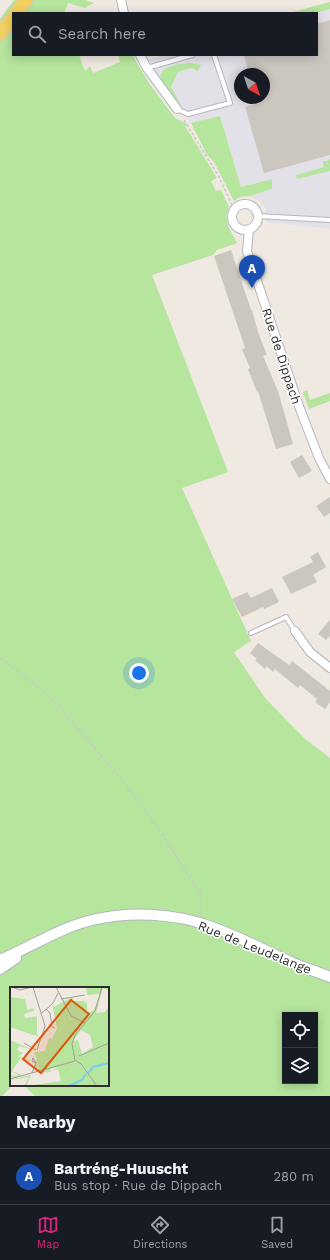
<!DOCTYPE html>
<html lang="en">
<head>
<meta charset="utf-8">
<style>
	:root { --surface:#171b24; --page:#20242c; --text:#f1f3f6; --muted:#9ea1a6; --line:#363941; --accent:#db2777 }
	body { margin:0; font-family:"Work Sans",sans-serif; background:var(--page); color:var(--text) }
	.controls { position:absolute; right:12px; bottom:12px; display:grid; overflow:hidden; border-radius:0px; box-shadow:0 2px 10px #0003 }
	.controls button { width:36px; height:36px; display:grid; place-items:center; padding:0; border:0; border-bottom:1px solid var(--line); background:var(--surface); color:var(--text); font:20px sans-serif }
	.compass { position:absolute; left:234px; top:68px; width:36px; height:36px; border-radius:50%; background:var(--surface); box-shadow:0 2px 10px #0003; rotate:141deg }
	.you { position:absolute; left:139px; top:673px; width:14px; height:14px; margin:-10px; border:3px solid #fff; border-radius:50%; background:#1a73e8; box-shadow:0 0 0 6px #1a73e833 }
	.badge { display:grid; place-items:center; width:26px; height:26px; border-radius:50%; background:var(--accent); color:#fff; font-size:13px; font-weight:700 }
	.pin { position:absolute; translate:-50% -33px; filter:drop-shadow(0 1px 2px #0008) }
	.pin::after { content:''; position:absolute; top:21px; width:14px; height:12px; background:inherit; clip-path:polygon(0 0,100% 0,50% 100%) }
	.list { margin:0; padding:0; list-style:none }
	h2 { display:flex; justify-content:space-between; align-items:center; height:52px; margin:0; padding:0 16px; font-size:17px }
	h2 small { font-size:13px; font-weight:400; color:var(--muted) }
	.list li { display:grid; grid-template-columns:26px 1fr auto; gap:12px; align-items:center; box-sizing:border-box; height:56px; padding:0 16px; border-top:1px solid var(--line) }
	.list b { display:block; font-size:15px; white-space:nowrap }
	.list p { margin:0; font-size:13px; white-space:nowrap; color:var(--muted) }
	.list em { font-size:13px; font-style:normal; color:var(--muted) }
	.icon { flex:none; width:22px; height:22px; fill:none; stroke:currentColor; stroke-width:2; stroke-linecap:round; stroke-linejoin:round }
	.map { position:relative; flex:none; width:330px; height:1096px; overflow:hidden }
	.search { position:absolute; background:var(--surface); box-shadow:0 2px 10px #0003; left:12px; right:12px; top:12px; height:44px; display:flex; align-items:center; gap:10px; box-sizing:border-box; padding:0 14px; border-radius:0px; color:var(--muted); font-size:15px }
	.sheet { height:108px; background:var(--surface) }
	nav { display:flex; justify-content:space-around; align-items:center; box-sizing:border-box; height:56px; border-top:1px solid var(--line); background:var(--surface); font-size:11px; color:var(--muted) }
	nav a { display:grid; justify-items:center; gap:2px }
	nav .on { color:var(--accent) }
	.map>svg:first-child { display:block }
	.industrial { fill:#e3e1e8; fill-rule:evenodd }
	.green { fill:#b6e59e; fill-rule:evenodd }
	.building { fill:#cbc7bf }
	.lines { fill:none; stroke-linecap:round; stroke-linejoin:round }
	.service-casing { stroke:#b4b7c1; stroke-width:6 }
	.minor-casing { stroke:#b4b7c1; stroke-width:10 }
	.tertiary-casing { stroke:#b4b7c1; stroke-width:12 }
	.primary-casing { stroke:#c9c9c9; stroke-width:15 }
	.path { stroke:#c9c9c9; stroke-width:1.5; stroke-dasharray:3 2; stroke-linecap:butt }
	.service { stroke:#fff; stroke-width:4 }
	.minor { stroke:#fff; stroke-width:8 }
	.tertiary { stroke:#fff; stroke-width:10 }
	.primary { stroke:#f2d163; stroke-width:13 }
	.labels { text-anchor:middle; stroke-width:3; stroke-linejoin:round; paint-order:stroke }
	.street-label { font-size:13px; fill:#2e2e2e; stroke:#fff }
	.inset-river { fill:none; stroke:#75cff0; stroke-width:2 }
	.inset-road { fill:none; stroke:#a29e99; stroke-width:1 }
	.view { fill:#df570e; fill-opacity:0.15; stroke:#df570e; stroke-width:2 }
	.inset-edge { fill:none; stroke:#2e2e2e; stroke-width:2 }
</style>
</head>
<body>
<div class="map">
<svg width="330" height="1096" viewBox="0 0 330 1096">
	<rect width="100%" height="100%" fill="#efe9e1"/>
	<!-- industrial -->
	<path class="industrial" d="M330,9V159L323,162L324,167L296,176L298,179L330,171V230L328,227L324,228L266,222V209L260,201L250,196L272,189L271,179L241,187L220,116L191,123L161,81L149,59L164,55H317V13H315ZM240,74H264V98H240Z"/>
	<!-- green -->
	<path class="green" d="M14,0H85L94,3L85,8L68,3L64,13H13V55H79L85,71L90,66L93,73L120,62L118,55H133L138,65L151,86L175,118L187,124L185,126L217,178L211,181L216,191L221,190L229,207C222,220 231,231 237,243L217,250L213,255L152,275L228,472L182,488L251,641L234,652L265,698L305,739L330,758V1096H35L23,1085H108V988H11V1085H13L2,1096H0V19ZM285,1015H315V1081H285Z
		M330,2V9L315,13H289Z
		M189,63L201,65L198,71L191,68L178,72L171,87L181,105C175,102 172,96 168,91C166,88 162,84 161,81C156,66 180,64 189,63Z
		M220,116L241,187L272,179V189L250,196L240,197L234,201L214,162L207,155L191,123Z
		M330,159V171L297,179L296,175L324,167L323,162Z
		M307,390L310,400L330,393V401L309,409L303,392Z"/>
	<!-- building -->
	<path class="building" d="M330,20V155L264,173L245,107L258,103L256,98H264V74H249L244,55H317V24Z
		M231,250L251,310H252L258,332L267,355L263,356L278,391L293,444L276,449L258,391L257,392L248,369L250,368L242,349L245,348L214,256Z
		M302,455L312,471L299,478L290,462Z
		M330,497V513L324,517L316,506Z
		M318,552L326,567L313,575L317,582L291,594L282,577L313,562L310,557Z
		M272,588L279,602L264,609L263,607L242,617L232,599L247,592L251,598Z
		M330,620V636L326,640L318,634Z
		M258,643L289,665L292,661L330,691V702L325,709L315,702L317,699L300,685L298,688L275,669L273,672L267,666L265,669L255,660L257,659L250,653Z"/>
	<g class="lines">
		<!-- service casing -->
		<g class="service-casing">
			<path id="service" d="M147,68L192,55
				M177,109L188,114L230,103L214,55
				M258,216L330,220
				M251,633L286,617L295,631"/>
		</g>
		<!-- minor casing -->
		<g class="minor-casing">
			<path id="minor" d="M121,0L124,13
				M140,55L147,68L177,109
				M232 217a13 13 0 1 1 26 0a13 13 0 1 1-26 0Z
				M249,229L247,251L300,409L319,458L330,479
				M295,631L310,652L330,668"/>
		</g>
		<!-- tertiary casing -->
		<g class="tertiary-casing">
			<path id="tertiary" d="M0,960C31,947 59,928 92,920C131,911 175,913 212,927C240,937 266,951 293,963C305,968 318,972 330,977
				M0,969L16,958"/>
		</g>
		<!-- primary casing -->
		<g class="primary-casing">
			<path id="primary" d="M16,13L26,0
				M0,34L13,17"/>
		</g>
		<!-- path -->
		<path class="path" d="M184,120L219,177L234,209
			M323,162H330
			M0,658L44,692L57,704L122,780L158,828L201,895L202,905L200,914"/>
		<!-- service -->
		<use href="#service" class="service"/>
		<!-- minor -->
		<use href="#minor" class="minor"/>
		<!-- tertiary -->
		<use href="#tertiary" class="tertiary"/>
		<!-- primary -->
		<use href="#primary" class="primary"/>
	</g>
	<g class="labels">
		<!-- street labels -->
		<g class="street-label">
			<text transform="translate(282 356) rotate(72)" y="5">Rue de Dippach</text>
			<text transform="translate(255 947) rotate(22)" y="5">Rue de Leudelange</text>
		</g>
	</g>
	<!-- overview -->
	<g transform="translate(10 987)">
		<rect width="99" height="99" fill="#efe9e1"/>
		<path d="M76,0H99V4L93,1L86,26L95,25L99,18V99H14L19,90L1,93L0,98V93L25,87L21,88L16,99L51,94L48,82L42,84L48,80L40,82L41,85L29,86L26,82L28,83L29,78L25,82L27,72L24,65L35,64L39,51L42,52L47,41L42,16L44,20L62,10L63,14H74L77,16V27L84,23L90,7L77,8ZM71,43L80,48L83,60L72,67L68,53L63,54ZM0,10L15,12L17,23L23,21L24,24L14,27L15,31L27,29V49L32,51L0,40ZM0,53L23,63L9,59L7,63L13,66L8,69L25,76L11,71L2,84L12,88L3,91L0,89L9,88L0,84Z" fill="#b6e59e" fill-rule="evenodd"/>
		<path class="inset-river" d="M78,86L83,80L99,76M59,99L72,93L76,87"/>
		<path class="inset-road" d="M2,0L10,3L22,0M23,0L35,39L27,63M46,0L61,29L75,36M51,12L75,8M36,22L40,26L42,40L45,41M32,26L43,16L48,6M14,56L26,63M69,69L99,56M22,86L26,76L23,71L22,74L26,76M0,92L65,74M87,99L71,77L65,73L62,57L65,48L85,24L92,0"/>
		<path class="view" d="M61,13L79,27L31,86L13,72Z"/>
		<rect width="99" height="99" class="inset-edge"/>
	</g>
</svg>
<div class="controls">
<button><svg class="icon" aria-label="locate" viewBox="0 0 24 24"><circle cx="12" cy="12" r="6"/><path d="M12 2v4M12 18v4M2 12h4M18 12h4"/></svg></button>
<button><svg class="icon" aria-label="layers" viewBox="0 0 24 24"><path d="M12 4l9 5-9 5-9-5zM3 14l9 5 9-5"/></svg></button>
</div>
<svg class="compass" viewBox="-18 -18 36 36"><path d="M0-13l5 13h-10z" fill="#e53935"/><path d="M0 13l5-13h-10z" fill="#9ea1a6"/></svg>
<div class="you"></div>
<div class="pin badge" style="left:252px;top:288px;background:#1a4fb4">A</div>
<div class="search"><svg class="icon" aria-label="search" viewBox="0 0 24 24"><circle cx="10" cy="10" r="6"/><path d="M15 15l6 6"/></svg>Search here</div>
</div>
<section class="sheet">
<h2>Nearby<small></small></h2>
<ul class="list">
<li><span class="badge" style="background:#1a4fb4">A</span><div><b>Bartréng-Huuscht</b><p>Bus stop · Rue de Dippach</p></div><em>280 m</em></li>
</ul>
</section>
<nav>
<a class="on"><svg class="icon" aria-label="map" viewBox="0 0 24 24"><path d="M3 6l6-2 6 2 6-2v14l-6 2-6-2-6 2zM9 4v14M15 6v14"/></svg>Map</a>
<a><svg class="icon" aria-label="directions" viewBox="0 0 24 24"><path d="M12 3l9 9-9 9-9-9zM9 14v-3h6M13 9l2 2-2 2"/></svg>Directions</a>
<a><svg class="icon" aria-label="saved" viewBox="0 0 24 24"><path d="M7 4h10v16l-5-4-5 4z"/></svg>Saved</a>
</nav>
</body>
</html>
